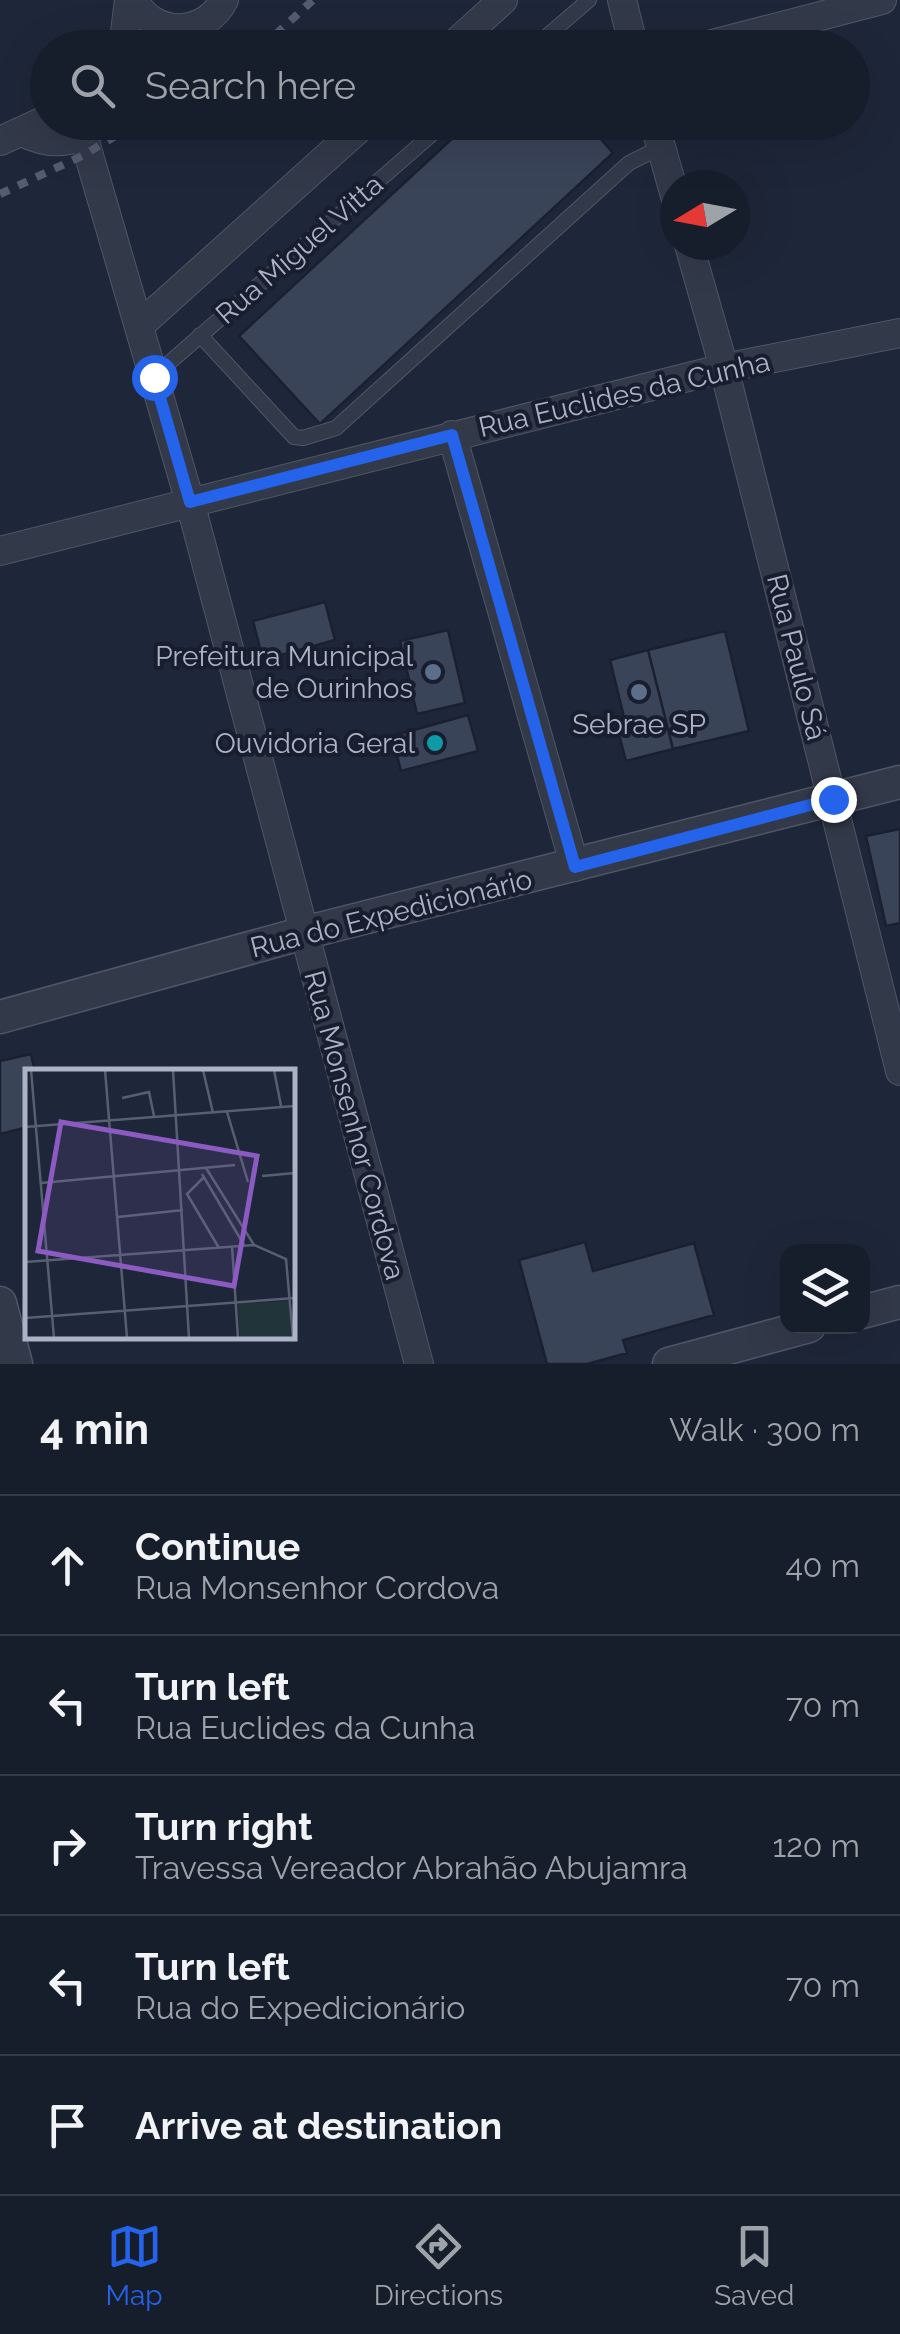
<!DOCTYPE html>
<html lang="en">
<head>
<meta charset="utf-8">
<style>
	:root { --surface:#161d2b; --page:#1f2633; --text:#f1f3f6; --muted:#9ea2a9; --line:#353b47; --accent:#2563eb }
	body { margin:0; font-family:Raleway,sans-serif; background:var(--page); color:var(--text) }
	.controls { position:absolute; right:30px; bottom:30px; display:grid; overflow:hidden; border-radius:20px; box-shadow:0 10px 40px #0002 }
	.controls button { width:90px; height:90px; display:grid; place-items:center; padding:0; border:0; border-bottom:2px solid var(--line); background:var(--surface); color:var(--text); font:50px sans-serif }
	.compass { position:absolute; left:660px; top:170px; width:90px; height:90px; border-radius:50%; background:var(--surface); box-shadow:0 10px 40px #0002; rotate:260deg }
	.stop { position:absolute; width:30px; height:30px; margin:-22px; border:8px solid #2563eb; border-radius:50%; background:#fff }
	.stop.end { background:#2563eb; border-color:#fff; box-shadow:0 2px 10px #0008 }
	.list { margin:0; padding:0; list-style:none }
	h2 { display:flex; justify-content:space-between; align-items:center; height:130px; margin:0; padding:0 40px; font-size:42px }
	h2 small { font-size:32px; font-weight:400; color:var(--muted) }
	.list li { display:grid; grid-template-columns:65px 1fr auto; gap:30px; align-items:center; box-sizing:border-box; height:140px; padding:0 40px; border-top:2px solid var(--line) }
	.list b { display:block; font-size:38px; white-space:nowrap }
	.list p { margin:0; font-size:32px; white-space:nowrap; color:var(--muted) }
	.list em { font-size:32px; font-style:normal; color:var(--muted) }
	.icon { flex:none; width:55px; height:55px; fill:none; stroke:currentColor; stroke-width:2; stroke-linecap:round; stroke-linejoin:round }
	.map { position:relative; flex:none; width:900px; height:1364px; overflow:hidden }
	.search { position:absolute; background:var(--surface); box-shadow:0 10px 40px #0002; left:30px; right:30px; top:30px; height:110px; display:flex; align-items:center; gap:25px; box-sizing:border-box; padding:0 35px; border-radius:55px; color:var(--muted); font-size:38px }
	.sheet { height:830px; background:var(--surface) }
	nav { display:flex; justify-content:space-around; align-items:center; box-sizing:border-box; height:140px; border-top:2px solid var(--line); background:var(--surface); font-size:28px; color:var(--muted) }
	nav a { display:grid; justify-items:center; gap:5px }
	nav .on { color:var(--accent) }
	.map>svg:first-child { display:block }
	.building { fill:#3a4459; stroke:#1a202f; stroke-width:2.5 }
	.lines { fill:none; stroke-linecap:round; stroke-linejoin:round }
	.service-casing { stroke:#505667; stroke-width:16 }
	.minor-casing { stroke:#505667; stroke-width:30 }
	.tertiary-casing { stroke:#505667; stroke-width:35 }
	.service { stroke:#323949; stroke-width:14 }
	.minor { stroke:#323949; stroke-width:28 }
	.tertiary { stroke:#323949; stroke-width:32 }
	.rail { stroke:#545c71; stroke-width:8; stroke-dasharray:10 10; stroke-linecap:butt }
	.route { stroke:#2563eb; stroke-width:12 }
	.service-dot { fill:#5c6f8a; stroke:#181e2d; stroke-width:4 }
	.culture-dot { fill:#0f9aa8; stroke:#181e2d; stroke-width:4 }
	.labels { text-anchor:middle; stroke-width:8; stroke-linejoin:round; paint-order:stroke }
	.street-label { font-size:28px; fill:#acb3c6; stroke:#181e2d }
	.poi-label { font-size:28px; fill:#acb3c6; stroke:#181e2d; text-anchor:end }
	.inset-road { fill:none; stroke:#575f71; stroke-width:2.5 }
	.view { fill:#8c5bc1; fill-opacity:0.15; stroke:#8c5bc1; stroke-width:5 }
	.inset-edge { fill:none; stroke:#acb3c6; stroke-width:5 }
</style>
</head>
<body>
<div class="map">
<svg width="900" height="1364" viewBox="0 0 900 1364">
	<rect width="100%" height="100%" fill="#1e2739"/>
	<!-- building -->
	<path class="building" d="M470,122H586L613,153L320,424L239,336Z
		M325,602L335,640L263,660L253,621Z
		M448,630L465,703L417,714L400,641Z
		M725,631L749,731L673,749L648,650Z
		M648,650L673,749L626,761L617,727L626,725L610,660Z
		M468,715L478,751L401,771L392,736Z
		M900,829V923L886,926L866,836Z
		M31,1054L35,1072H28V1127L0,1134V1061Z
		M585,1242L593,1271L694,1243L714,1315L623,1340L627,1353L587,1364H547L519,1260Z"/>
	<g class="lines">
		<!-- service casing -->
		<g class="service-casing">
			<path id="service" d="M533,48L589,0
				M200,335L294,437L303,438L336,428L629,163L661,147
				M154,376L446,122"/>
		</g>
		<!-- minor casing -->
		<g class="minor-casing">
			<path id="minor" d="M134,0C153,38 205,37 224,0
				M622,0L634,48
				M123,48L129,0
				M450,48L503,0
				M697,48L882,0
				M654,122L675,196
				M22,132C50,146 76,145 100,122
				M83,135L190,502L419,1364
				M0,141L48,119
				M689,245L724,368L900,1071
				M139,326L366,122
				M452,435L575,867
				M0,551L724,368L900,333"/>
		</g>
		<!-- tertiary casing -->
		<g class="tertiary-casing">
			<path id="tertiary" d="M0,1017L304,933L900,782
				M0,1303L16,1364
				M862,1312L900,1302
				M669,1364L809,1326"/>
		</g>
		<!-- service -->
		<use href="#service" class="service"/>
		<!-- minor -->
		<use href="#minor" class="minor"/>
		<!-- tertiary -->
		<use href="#tertiary" class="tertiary"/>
		<!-- rail -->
		<path class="rail" d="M261,48L313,0
			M0,194L84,155L138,122"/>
	</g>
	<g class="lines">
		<!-- route -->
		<path class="route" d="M154,377L190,502L452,435L575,867L833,799"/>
	</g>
	<!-- markers -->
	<g class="service-dot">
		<circle cx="433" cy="672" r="10"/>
		<circle cx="639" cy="692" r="10"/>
	</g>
	<circle class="culture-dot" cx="435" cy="743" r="10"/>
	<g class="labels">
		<!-- street labels -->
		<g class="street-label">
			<text transform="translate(299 249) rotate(-41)" y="10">Rua Miguel Vitta</text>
			<text transform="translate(624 394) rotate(-13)" y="10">Rua Euclides da Cunha</text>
			<text transform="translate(797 657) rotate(76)" y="10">Rua Paulo Sá</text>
			<text transform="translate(391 913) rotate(-14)" y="10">Rua do Expedicionário</text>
			<text transform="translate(355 1125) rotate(75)" y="10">Rua Monsenhor Cordova</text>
		</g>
		<!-- poi labels -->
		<g class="poi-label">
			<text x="413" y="666">Prefeitura Municipal<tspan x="413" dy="32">de Ourinhos</tspan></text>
			<text x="639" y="734" text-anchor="middle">Sebrae SP</text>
			<text x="415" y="753">Ouvidoria Geral</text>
		</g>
	</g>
	<!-- overview -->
	<g transform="translate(25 1069)">
		<rect width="270" height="270" fill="#1e2739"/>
		<path d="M264,232L266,269H215L213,235Z" fill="#20343a"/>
		<path class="inset-road" d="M6,1L29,269M80,1L102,269M148,1L164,269M178,1L188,44M249,1L256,37M97,29L124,23L129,47M202,43L223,113M0,58L270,37M181,99L229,176L261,190L268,269M177,105L219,176M237,107L270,104M179,108L162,125L194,179M16,114L210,96M93,148L158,141M207,177L213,269M0,193L229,176M0,249L270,229"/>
		<path class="view" d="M36,53L232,87L209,217L13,182Z"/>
		<rect width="270" height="270" class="inset-edge"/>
	</g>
</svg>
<div class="controls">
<button><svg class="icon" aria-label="layers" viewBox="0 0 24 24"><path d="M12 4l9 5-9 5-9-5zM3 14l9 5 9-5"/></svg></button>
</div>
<svg class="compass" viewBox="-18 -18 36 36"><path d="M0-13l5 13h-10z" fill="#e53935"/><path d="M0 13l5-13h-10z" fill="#9ea2a9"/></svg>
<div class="stop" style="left:154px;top:377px"></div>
<div class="stop end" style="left:833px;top:799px"></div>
<div class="search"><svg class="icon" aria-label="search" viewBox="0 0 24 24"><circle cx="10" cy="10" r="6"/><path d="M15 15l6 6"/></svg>Search here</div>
</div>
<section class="sheet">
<h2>4 min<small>Walk · 300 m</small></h2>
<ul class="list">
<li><svg class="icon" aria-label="ahead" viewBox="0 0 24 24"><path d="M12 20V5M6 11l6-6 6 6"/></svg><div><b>Continue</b><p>Rua Monsenhor Cordova</p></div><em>40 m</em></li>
<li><svg class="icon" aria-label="left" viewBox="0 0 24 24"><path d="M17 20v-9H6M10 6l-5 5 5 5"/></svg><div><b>Turn left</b><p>Rua Euclides da Cunha</p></div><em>70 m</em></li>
<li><svg class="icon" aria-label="right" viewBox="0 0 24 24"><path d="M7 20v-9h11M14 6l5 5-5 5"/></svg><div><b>Turn right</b><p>Travessa Vereador Abrahão Abujamra</p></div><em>120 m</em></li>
<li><svg class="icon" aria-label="left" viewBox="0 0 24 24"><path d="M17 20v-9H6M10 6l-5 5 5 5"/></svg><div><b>Turn left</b><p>Rua do Expedicionário</p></div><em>70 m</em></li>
<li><svg class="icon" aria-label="arrive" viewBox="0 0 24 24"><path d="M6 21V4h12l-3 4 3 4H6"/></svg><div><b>Arrive at destination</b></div></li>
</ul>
</section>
<nav>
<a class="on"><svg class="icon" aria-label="map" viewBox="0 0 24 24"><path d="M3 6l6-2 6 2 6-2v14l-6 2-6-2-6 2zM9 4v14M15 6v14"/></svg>Map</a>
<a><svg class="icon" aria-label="directions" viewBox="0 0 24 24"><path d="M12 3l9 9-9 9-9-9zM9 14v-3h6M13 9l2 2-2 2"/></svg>Directions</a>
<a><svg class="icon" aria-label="saved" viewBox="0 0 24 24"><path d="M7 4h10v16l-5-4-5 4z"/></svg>Saved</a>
</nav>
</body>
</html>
